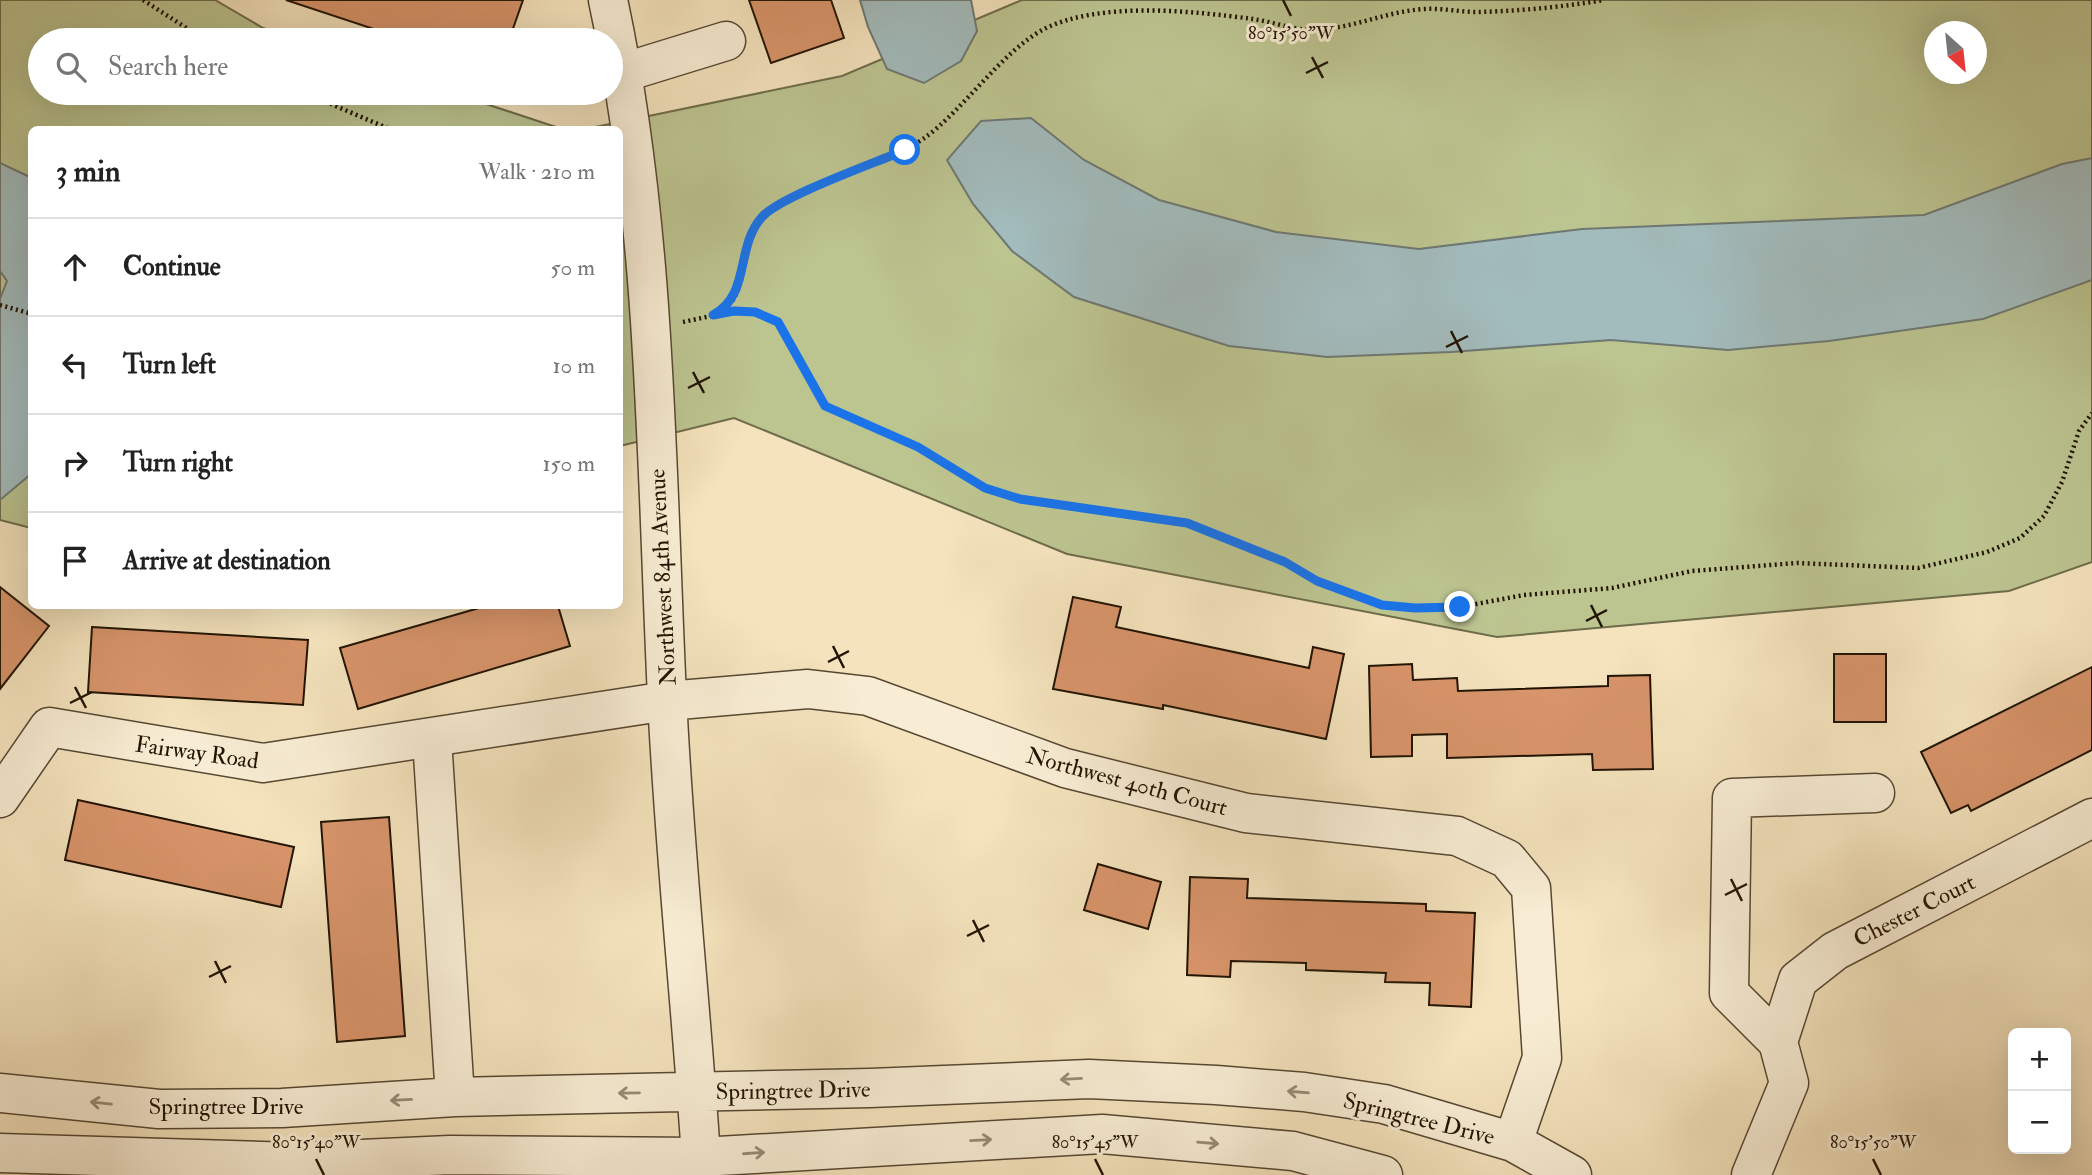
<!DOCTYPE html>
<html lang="en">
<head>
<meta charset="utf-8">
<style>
	:root { --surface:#fff; --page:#f6f6f6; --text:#222; --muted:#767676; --line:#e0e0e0 }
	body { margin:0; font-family:"IM FELL Double Pica",serif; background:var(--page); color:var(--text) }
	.controls { position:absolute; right:21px; bottom:21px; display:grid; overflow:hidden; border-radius:10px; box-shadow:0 7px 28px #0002 }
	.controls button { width:63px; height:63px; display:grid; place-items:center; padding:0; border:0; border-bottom:2px solid var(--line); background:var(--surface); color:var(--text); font:35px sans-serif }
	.compass { position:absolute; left:1924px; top:21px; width:63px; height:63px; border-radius:50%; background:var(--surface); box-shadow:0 7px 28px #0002; rotate:153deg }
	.stop { position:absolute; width:21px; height:21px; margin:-16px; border:5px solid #1a73e8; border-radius:50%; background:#fff }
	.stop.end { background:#1a73e8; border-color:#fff; box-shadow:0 2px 7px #0008 }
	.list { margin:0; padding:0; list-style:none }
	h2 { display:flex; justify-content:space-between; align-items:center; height:91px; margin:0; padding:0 28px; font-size:30px }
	h2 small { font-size:23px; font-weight:400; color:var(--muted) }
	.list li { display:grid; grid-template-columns:46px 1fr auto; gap:21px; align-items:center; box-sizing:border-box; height:98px; padding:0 28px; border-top:2px solid var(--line) }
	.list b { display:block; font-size:26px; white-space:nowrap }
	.list em { font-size:23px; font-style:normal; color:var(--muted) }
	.icon { flex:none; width:38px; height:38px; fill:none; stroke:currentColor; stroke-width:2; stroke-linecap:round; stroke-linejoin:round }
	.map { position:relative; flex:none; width:2092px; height:1175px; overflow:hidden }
	.search { position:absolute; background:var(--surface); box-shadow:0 7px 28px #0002; left:28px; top:28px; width:595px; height:77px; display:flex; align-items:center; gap:18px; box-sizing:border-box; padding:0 24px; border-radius:38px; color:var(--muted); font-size:26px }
	.panel { position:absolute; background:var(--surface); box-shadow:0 7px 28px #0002; left:28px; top:126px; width:595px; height:483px; border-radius:10px }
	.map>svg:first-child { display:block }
	.green { fill:#bcc490; stroke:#6e6c4a; stroke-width:2; fill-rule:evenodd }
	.water { fill:#a2bbbc; stroke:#6e7872; stroke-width:2 }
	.building { fill:#d8946a; stroke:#211403; stroke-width:2 }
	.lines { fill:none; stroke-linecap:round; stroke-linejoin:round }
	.minor-casing { stroke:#564832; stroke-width:41 }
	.path { stroke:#211403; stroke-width:4.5; stroke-dasharray:2 3.5; stroke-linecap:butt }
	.minor { stroke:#f8edd4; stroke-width:38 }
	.oneway { stroke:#978b76 }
	.route { stroke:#1a73e8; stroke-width:9 }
	.ticks { fill:none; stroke:#211403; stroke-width:2.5 }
	.labels { text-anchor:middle; stroke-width:6; stroke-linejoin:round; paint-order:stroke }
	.street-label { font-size:23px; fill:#211403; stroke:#f8edd4 }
	.ticks-label { font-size:18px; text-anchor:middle; fill:#211403; stroke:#f8edd4; stroke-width:6; stroke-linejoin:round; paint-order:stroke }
</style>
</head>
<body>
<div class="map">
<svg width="2092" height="1175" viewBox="0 0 2092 1175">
	<rect width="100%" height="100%" fill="#f4e3bd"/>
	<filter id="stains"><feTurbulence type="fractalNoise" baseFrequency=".00286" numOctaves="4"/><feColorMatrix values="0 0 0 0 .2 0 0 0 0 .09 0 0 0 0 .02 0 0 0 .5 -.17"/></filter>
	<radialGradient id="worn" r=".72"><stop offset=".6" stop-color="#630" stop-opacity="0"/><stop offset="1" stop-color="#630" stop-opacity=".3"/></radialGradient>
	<!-- green -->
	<path class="green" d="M0,0H215L263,28L298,40H40V93H453L562,129L32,130L31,528L0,520Z
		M1022,0H2092V562L2009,591L1497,637L1067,554L734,418L620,446V130H581L842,76ZM1934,32H1976V74H1934Z"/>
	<!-- water -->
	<path class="water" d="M860,0H971L977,31L961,61L924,83L887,69L868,27Z
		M1031,118L1084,160L1159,200L1276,232L1419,249L1582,229L1924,215L2062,164L2092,158V280L1983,319L1829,341L1728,350L1611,340L1451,352L1327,357L1229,346L1074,297L1012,251L973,204L947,160L981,121Z
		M0,163L32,178L31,474L0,500V299L7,281L0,271Z"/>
	<!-- building -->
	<path class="building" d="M286,0H523L509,40H407Z
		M749,0H831L844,38L771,63Z
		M0,587L49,626L0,689Z
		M1073,597L1121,607L1116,627L1309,668L1313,647L1344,654L1326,739L1163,705V709L1053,689Z
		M486,606H558L570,646L358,709L340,648Z
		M92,627L308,640L303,705L88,692Z
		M1834,654H1886V722H1834Z
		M1412,664L1413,680L1457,678L1458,691L1608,686V676L1650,675L1653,769L1593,770L1592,754L1447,758V734L1412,735V756L1371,757L1369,666Z
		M2092,667V750L1971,811L1968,805L1951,813L1921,752Z
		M78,800L294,847L281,907L65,860Z
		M389,817L405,1036L337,1042L321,822Z
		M1098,864L1161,882L1148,929L1084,910Z
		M1190,877L1248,879L1247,898L1426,904V911L1475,913L1471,1007L1429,1005L1430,983L1385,982L1386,973L1306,970V963L1231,961L1230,977L1187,975Z"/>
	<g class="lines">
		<!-- minor casing -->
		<g class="minor-casing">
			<path id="minor" d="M608,0C657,228 656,465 667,697C674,850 691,1003 701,1157
				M622,73L726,41
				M432,739L455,1097
				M0,798L49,727L263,763L667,701L808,689L868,696L1065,768L1246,813L1457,836L1507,859L1531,888L1542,1058L1513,1142
				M1778,1042L1798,980L1835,951L2092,818
				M0,1093L159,1109L282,1108L455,1097L870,1088L1089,1079L1216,1085L1304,1092L1384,1104L1513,1142L1572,1175
				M0,1153L295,1162L450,1155L701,1157L1102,1134L1293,1151L1383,1175
				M1751,1175L1789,1083L1778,1042L1729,993L1732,798L1875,793"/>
		</g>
		<!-- path -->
		<path class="path" d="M143,0L205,40
			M305,93L392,130
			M0,305L32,314
			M720,311C754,294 735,238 765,214C808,180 876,170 923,139C963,111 1001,52 1044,29C1100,1 1193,11 1253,19C1272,22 1292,29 1310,30C1350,30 1386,11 1425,9C1442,8 1460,12 1478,12C1520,11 1562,7 1604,0
			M683,322L734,311L755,312L777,322L825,406L918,447L985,488L1020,499L1187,523L1285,562L1317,581L1349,593L1382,605L1415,608L1460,607L1524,595L1612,588L1692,571L1797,563L1918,568L1987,552L2020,538L2044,516L2062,482L2079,431L2092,413"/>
		<!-- minor -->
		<use href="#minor" class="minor"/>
	</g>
	<!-- one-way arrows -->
	<defs><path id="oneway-shaft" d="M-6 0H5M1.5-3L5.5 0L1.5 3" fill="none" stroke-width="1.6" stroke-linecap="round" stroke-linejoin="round" transform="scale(1.75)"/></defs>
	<g class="oneway">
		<use href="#oneway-shaft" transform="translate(1071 1079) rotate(177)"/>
		<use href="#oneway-shaft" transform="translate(1298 1092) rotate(-175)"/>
		<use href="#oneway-shaft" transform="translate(629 1093) rotate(179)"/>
		<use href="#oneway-shaft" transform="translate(401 1100) rotate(177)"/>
		<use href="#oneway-shaft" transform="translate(101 1103) rotate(-174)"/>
		<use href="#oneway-shaft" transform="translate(981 1140) rotate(-3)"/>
		<use href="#oneway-shaft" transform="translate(1208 1143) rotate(5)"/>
		<use href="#oneway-shaft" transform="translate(754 1153) rotate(-4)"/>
	</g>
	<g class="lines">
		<!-- route -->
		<path class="route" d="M905,150C875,163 781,196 762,217C735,247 751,295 713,315L734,311L755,312L778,322L825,406L918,447L985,488L1020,499L1187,523L1285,562L1317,581L1382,605L1415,608L1460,607"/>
	</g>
	<!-- ticks -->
	<path class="ticks" d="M1283,0L1291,16M1312,57L1323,78M1306,73L1328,62M1451,331L1462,353M1446,347L1468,336M693,372L704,393M688,388L710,377M1591,605L1602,627M1586,621L1607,610M833,646L844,668M828,662L849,651M75,687L86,708M70,703L92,692M1731,879L1742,901M1725,895L1747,884M973,920L984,942M967,936L989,925M215,961L226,983M209,977L231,966M316,1159L324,1175M1095,1159L1103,1175M1873,1159L1881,1175"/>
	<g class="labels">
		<!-- street labels -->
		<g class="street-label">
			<text transform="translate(662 577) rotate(-93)" y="8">Northwest 84th Avenue</text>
			<text transform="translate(197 752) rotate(8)" y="8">Fairway Road</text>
			<text transform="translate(1127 781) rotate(15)" y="8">Northwest 40th Court</text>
			<text transform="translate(1914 910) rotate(-27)" y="8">Chester Court</text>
			<text transform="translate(793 1090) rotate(-1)" y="8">Springtree Drive</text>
			<text x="226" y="1114">Springtree Drive</text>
			<text transform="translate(1419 1118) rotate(14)" y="8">Springtree Drive</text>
		</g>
	</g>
	<g class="ticks-label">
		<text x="1291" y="39">80°15'50"W</text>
		<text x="316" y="1148">80°15'40"W</text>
		<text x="1095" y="1148">80°15'45"W</text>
		<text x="1873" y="1148">80°15'50"W</text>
	</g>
	<rect width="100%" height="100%" filter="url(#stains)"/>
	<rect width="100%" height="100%" fill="url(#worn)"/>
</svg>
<div class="controls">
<button>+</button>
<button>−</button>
</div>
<svg class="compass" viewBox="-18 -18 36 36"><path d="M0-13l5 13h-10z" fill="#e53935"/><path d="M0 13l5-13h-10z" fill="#767676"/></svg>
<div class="stop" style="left:905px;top:150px"></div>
<div class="stop end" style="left:1460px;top:607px"></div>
<div class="search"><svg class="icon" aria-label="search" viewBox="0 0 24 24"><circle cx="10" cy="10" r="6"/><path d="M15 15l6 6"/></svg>Search here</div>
<section class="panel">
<h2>3 min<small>Walk · 210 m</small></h2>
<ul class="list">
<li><svg class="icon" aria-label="ahead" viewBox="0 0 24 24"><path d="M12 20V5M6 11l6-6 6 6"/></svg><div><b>Continue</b></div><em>50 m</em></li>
<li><svg class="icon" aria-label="left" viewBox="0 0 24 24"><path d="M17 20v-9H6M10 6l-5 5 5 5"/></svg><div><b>Turn left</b></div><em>10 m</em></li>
<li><svg class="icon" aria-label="right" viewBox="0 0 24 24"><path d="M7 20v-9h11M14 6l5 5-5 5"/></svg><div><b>Turn right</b></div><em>150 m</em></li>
<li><svg class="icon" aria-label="arrive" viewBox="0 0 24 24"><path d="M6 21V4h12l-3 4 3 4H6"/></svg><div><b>Arrive at destination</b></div></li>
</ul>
</section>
</div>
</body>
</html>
